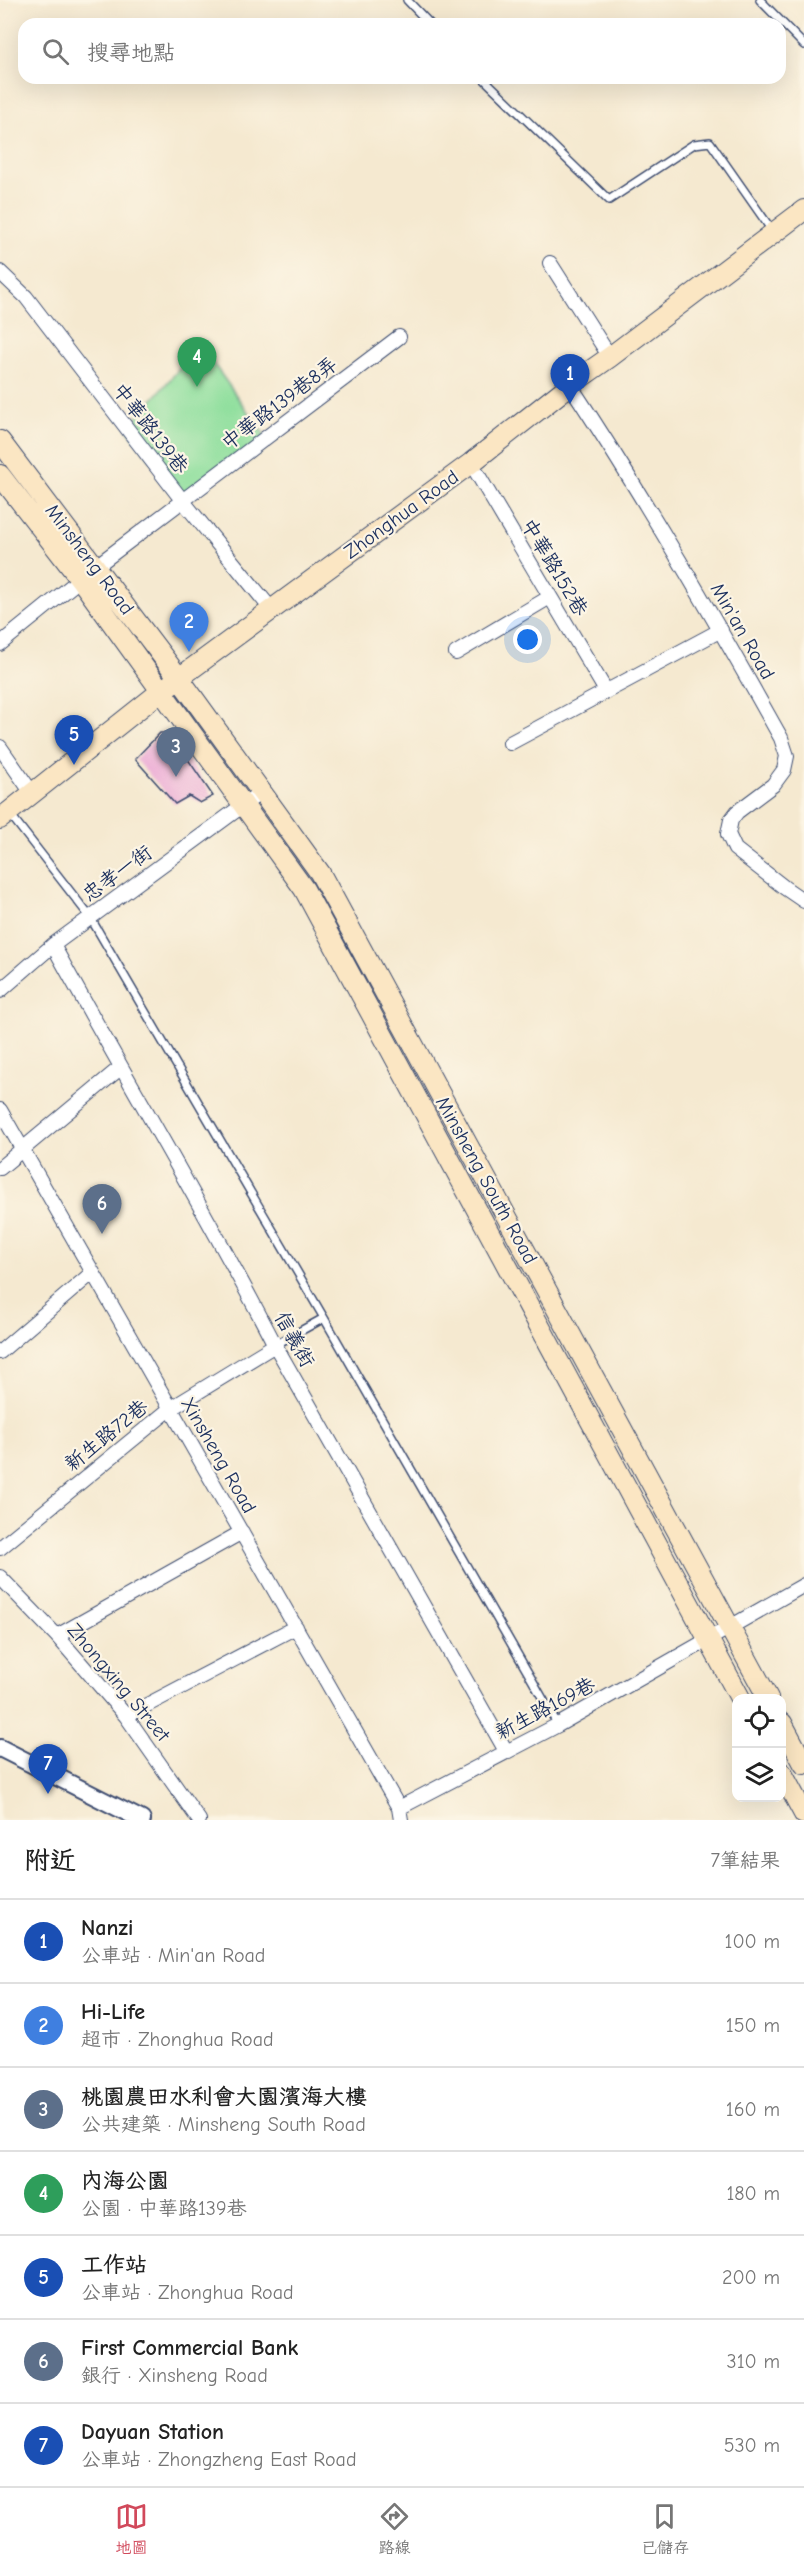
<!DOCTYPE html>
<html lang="zh-TW">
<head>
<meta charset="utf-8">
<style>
	:root { --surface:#fff; --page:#f6f6f6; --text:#222; --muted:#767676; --line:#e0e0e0; --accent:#d1495b }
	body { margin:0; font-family:"Comic Neue","LXGW WenKai TC",sans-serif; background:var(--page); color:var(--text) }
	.controls { position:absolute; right:18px; bottom:18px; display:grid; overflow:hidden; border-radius:12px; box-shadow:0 6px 24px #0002 }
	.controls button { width:54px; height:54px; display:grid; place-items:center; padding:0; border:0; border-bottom:2px solid var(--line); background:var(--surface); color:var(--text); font:30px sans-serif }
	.you { position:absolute; left:528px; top:640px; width:21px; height:21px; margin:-15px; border:4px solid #fff; border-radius:50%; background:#1a73e8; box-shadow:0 0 0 9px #1a73e833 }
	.badge { display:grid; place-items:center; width:39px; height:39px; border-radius:50%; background:var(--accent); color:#fff; font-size:20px; font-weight:700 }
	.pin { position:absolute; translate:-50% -50px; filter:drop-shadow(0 2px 3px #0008) }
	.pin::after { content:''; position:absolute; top:32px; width:21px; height:18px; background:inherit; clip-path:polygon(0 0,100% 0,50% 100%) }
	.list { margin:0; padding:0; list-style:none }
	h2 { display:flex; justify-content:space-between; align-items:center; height:78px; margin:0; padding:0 24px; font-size:26px }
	h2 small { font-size:20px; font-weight:400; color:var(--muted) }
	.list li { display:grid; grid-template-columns:39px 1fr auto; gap:18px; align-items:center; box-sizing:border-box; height:84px; padding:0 24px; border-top:2px solid var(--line) }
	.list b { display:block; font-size:22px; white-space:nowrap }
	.list p { margin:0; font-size:20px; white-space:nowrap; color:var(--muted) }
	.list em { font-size:20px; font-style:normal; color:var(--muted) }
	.icon { flex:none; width:33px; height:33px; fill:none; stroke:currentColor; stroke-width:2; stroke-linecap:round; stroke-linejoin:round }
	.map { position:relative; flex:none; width:804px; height:1820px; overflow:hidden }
	.search { position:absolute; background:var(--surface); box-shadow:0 6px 24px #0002; left:18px; right:18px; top:18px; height:66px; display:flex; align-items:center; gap:15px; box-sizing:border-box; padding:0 21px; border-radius:18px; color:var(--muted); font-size:22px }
	.sheet { height:666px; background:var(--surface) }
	nav { display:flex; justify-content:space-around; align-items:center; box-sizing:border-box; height:84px; border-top:2px solid var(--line); background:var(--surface); font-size:16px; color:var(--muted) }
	nav a { display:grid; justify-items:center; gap:3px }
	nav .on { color:var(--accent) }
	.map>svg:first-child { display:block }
	.green { fill:#90df9e; stroke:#56877e; stroke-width:1.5 }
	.building { fill:#eaa5d4 }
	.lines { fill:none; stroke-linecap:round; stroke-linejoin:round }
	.service-casing { stroke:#3c4b6f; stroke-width:10 }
	.minor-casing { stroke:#3c4b6f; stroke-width:16 }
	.tertiary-casing { stroke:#3c4b6f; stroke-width:20 }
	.secondary-casing { stroke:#3c4b6f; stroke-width:22 }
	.service { stroke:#fff; stroke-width:7 }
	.minor { stroke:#fff; stroke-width:14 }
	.tertiary { stroke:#fff; stroke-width:16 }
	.secondary { stroke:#fbe6c3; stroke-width:20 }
	.labels { text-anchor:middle; stroke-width:4.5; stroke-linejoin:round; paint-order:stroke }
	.street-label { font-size:20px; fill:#1b2f5e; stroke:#fcf5e5 }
</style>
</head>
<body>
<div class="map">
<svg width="804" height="1820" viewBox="0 0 804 1820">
	<rect width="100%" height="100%" fill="#fcf5e5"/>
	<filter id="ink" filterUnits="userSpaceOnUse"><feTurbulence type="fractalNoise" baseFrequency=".0167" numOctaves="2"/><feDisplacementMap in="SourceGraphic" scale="12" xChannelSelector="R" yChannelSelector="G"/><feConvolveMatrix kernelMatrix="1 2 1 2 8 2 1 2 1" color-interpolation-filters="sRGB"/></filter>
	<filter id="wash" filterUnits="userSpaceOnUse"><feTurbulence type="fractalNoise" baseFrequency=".008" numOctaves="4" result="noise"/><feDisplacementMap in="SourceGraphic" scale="24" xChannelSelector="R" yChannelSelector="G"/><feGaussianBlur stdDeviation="1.35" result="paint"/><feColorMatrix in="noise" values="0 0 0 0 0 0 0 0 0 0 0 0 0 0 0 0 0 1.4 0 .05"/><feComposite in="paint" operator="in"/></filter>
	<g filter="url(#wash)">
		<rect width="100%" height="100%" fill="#f5e9d0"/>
		<!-- green -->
		<path class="green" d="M200,345L266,437L182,500L127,429Z"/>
		<g id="blocks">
			<!-- building -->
			<path class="building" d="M160,733H170L213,796L200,803L189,796L175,804L135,759Z"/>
		</g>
	</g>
	<g filter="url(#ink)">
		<use href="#blocks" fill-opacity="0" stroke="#3c4b6f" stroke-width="1.5"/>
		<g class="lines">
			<!-- service casing -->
			<g class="service-casing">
				<path id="service" d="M407,0L430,24
					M760,0L804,45
					M483,78L609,200L694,144L710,142L773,232
					M10,814L90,917L324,1318L558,1725
					M275,1345L324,1318"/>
			</g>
			<!-- minor casing -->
			<g class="minor-casing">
				<path id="minor" d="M550,263L610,357
					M0,272L26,297L182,500L272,610
					M570,385C646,500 714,618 781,738L787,756L784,770L773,785L737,812L731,820L728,834L735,849L785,888L804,901
					M471,463L606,691
					M0,644L95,567L399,337
					M456,653L550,597
					M510,743L721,630
					M0,747L32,793
					M53,945C126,1079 205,1209 275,1345L506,1751
					M0,991L53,945L261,792
					M0,1110L399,1808L401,1820
					M0,1168L120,1068
					M0,1352L92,1273
					M0,1548L170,1409L275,1345
					M0,1577L57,1636L126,1716L199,1820
					M57,1636L242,1532
					M126,1716L296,1627
					M399,1808L558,1725L804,1585"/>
			</g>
			<!-- tertiary casing -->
			<g class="tertiary-casing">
				<path id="tertiary" d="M0,1748L142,1820"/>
			</g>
			<!-- secondary casing -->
			<g class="secondary-casing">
				<path id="secondary" d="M0,441L179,678L320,873L768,1698
					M0,475L81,580L304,889L740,1698
					M0,819L160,692L471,463L570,385L610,357L804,210
					M782,1723L804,1764
					M782,1773L804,1814"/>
			</g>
			<!-- service -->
			<use href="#service" class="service"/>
			<!-- minor -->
			<use href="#minor" class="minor"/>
			<!-- tertiary -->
			<use href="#tertiary" class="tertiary"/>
			<!-- secondary -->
			<use href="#secondary" class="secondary"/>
		</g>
	</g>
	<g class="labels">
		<!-- street labels -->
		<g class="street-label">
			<text transform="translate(279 403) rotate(-37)" y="7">中華路139巷8弄</text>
			<text transform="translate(151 428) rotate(52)" y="7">中華路139巷</text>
			<text transform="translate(401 514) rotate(-36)" y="7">Zhonghua Road</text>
			<text transform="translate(90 559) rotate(53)" y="7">Minsheng Road</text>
			<text transform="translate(555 567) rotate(59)" y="7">中華路152巷</text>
			<text transform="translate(743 631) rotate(60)" y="7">Min'an Road</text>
			<text transform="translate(117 873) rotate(-36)" y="7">忠孝一街</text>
			<text transform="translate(487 1180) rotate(61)" y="7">Minsheng South Road</text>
			<text transform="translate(295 1339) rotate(61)" y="7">信義街</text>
			<text transform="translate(106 1435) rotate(-39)" y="7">新生路72巷</text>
			<text transform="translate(219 1455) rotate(60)" y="7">Xinsheng Road</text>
			<text transform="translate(119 1682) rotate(50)" y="7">Zhongxing Street</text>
			<text transform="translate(545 1708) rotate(-28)" y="7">新生路169巷</text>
		</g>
	</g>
</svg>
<div class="controls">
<button><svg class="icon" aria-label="locate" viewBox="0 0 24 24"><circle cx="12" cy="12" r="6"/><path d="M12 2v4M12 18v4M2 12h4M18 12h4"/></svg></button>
<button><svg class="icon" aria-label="layers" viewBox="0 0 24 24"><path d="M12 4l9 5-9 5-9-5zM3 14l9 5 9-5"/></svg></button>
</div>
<div class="you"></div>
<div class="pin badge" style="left:570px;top:404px;background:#1a4fb4">1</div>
<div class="pin badge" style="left:189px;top:652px;background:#3f7fe0">2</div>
<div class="pin badge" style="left:176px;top:777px;background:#5c6f8a">3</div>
<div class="pin badge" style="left:197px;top:387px;background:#2e9e5b">4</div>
<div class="pin badge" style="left:74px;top:765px;background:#1a4fb4">5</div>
<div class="pin badge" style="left:102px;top:1234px;background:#5c6f8a">6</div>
<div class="pin badge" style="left:48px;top:1794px;background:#1a4fb4">7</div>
<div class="search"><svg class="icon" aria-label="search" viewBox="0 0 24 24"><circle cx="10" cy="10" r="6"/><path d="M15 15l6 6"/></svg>搜尋地點</div>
</div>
<section class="sheet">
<h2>附近<small>7筆結果</small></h2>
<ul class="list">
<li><span class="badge" style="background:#1a4fb4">1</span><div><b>Nanzi</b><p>公車站 · Min'an Road</p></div><em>100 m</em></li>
<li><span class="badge" style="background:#3f7fe0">2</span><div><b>Hi-Life</b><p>超市 · Zhonghua Road</p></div><em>150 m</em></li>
<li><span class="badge" style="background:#5c6f8a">3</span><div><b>桃園農田水利會大園濱海大樓</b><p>公共建築 · Minsheng South Road</p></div><em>160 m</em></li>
<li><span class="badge" style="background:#2e9e5b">4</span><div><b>內海公園</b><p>公園 · 中華路139巷</p></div><em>180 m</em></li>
<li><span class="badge" style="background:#1a4fb4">5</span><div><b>工作站</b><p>公車站 · Zhonghua Road</p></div><em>200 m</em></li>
<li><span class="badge" style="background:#5c6f8a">6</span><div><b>First Commercial Bank</b><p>銀行 · Xinsheng Road</p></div><em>310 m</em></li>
<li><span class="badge" style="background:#1a4fb4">7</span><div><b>Dayuan Station</b><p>公車站 · Zhongzheng East Road</p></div><em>530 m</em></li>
</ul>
</section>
<nav>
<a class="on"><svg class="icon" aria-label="map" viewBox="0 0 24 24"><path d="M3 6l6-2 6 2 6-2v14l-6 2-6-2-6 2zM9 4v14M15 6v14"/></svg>地圖</a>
<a><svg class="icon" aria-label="directions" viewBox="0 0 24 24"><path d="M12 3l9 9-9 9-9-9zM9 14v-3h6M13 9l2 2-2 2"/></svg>路線</a>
<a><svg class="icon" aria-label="saved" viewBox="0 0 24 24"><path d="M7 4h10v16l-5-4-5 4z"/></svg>已儲存</a>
</nav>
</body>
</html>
